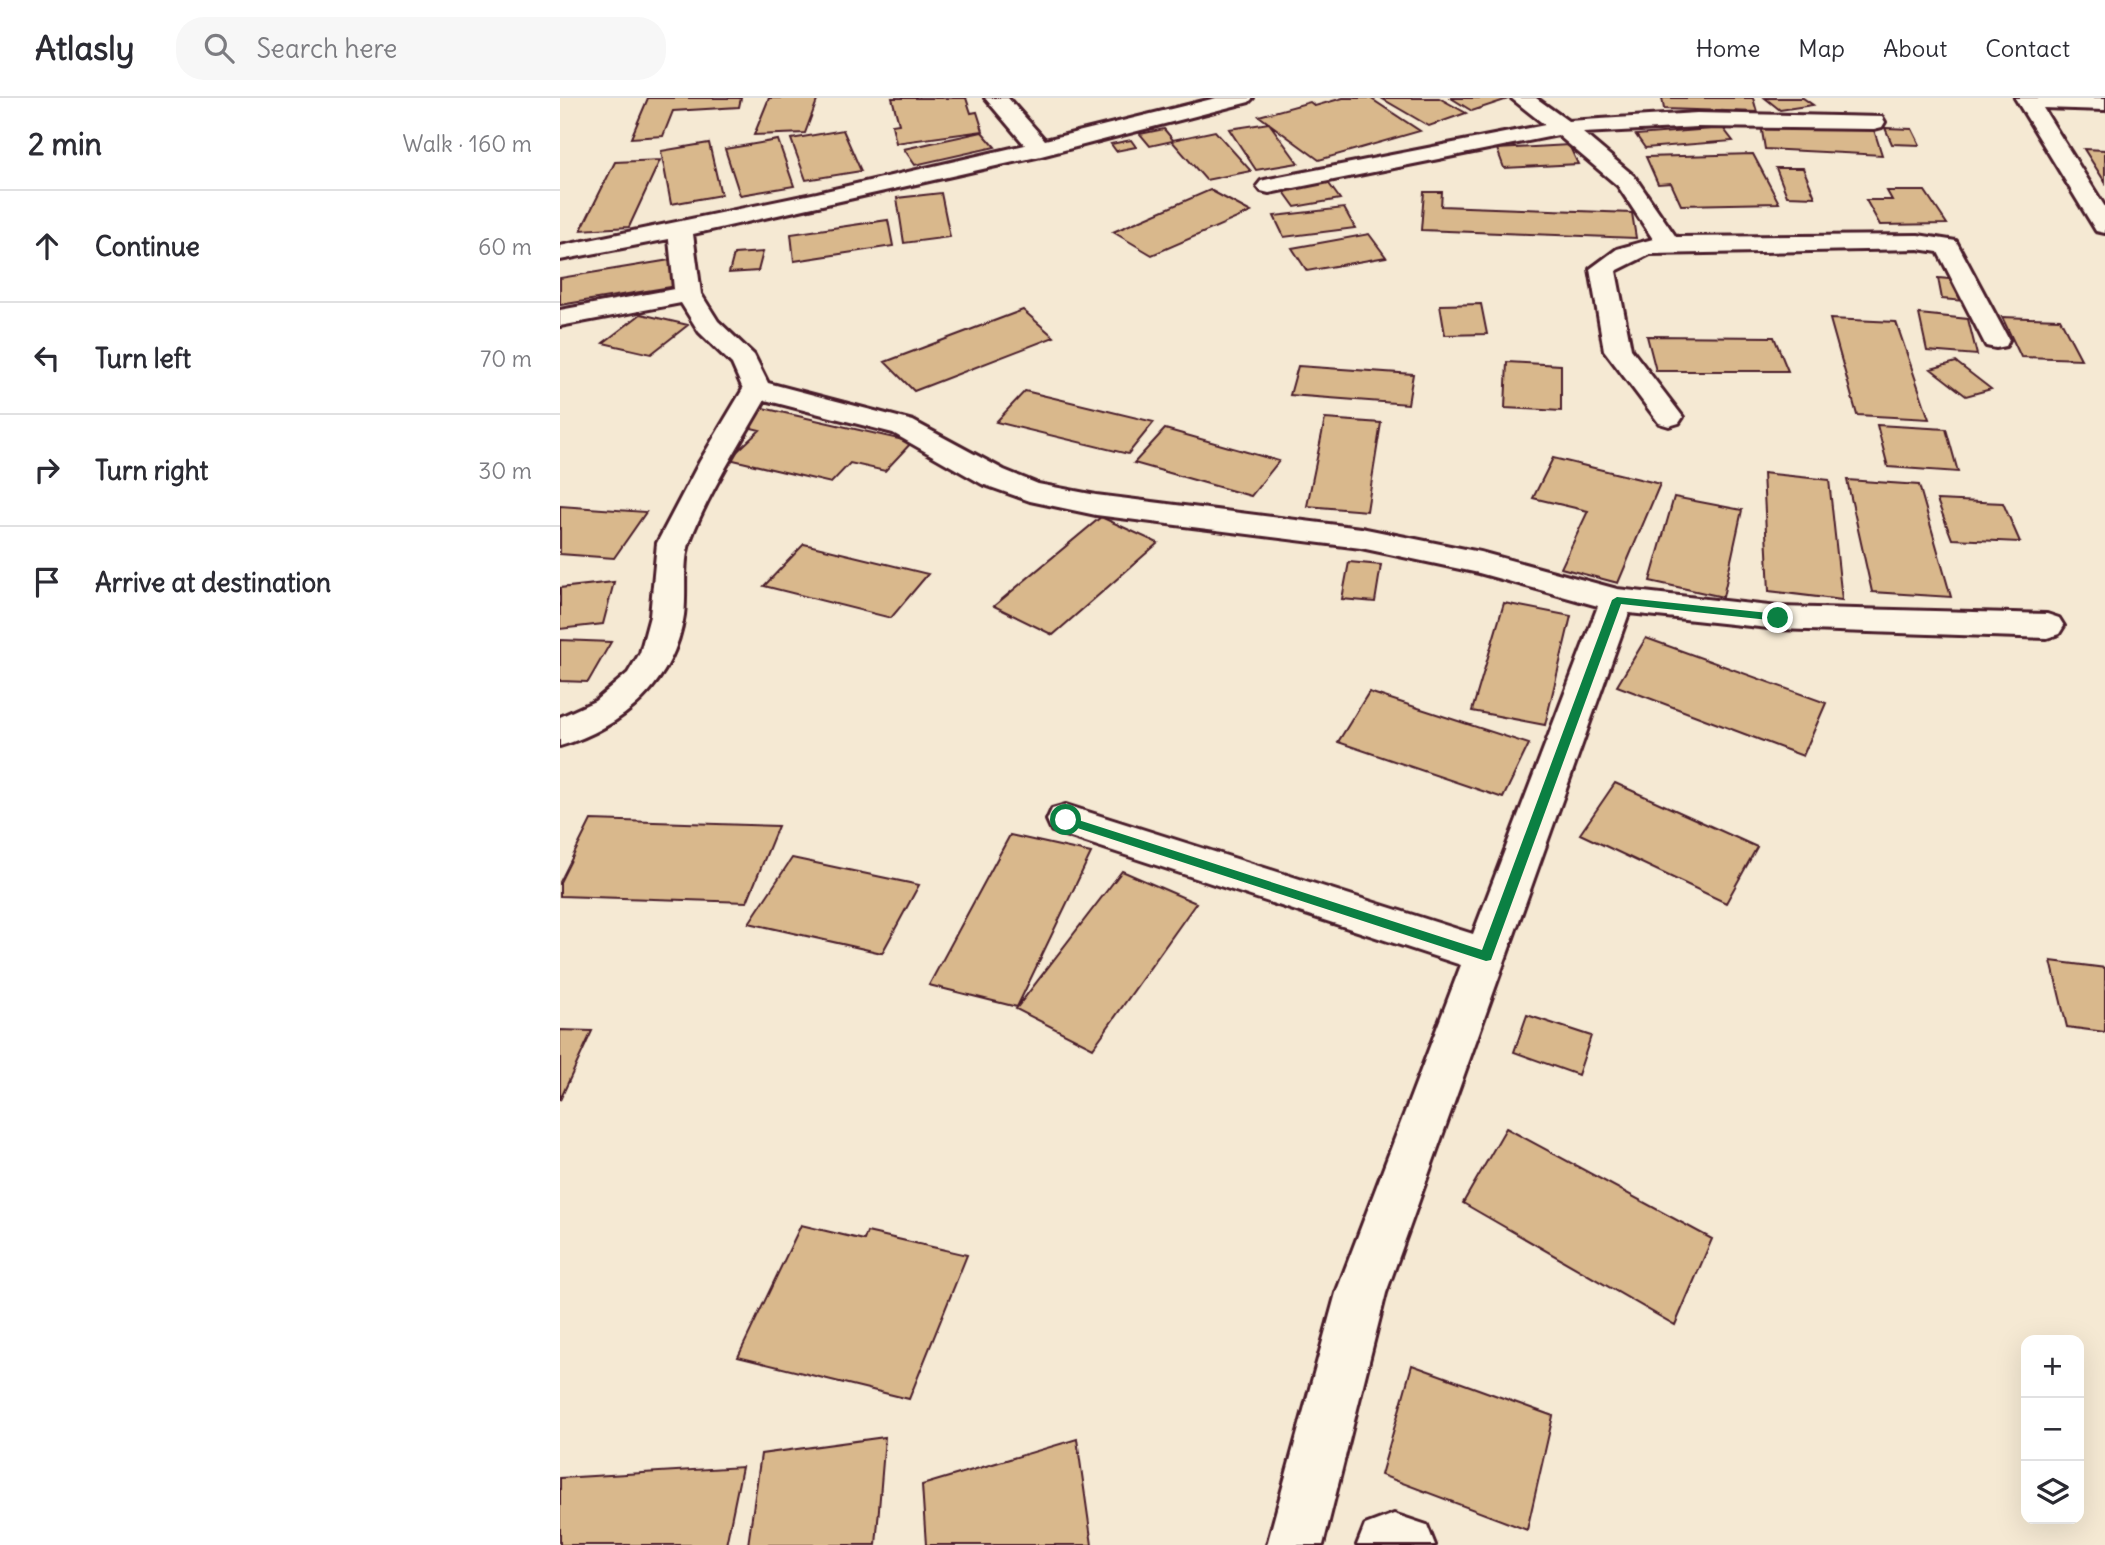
<!DOCTYPE html>
<html lang="en">
<head>
<meta charset="utf-8">
<style>
	:root { --surface:#fff; --page:#f7f7f7; --text:#2b2b33; --muted:#7c7c81; --line:#e1e1e2 }
	body { margin:0; font-family:Delius,sans-serif; background:var(--page); color:var(--text) }
	.controls { position:absolute; right:21px; bottom:21px; display:grid; overflow:hidden; border-radius:14px; box-shadow:0 7px 28px #0002 }
	.controls button { width:63px; height:63px; display:grid; place-items:center; padding:0; border:0; border-bottom:2px solid var(--line); background:var(--surface); color:var(--text); font:35px sans-serif }
	.stop { position:absolute; width:21px; height:21px; margin:-16px; border:5px solid #0b8043; border-radius:50%; background:#fff }
	.stop.end { background:#0b8043; border-color:#fff; box-shadow:0 2px 7px #0008 }
	.list { margin:0; padding:0; list-style:none }
	h2 { display:flex; justify-content:space-between; align-items:center; height:91px; margin:0; padding:0 28px; font-size:30px }
	h2 small { font-size:23px; font-weight:400; color:var(--muted) }
	.list li { display:grid; grid-template-columns:46px 1fr auto; gap:21px; align-items:center; box-sizing:border-box; height:112px; padding:0 28px; border-top:2px solid var(--line) }
	.list b { display:block; font-size:26px; white-space:nowrap }
	.list em { font-size:23px; font-style:normal; color:var(--muted) }
	.icon { flex:none; width:38px; height:38px; fill:none; stroke:currentColor; stroke-width:2; stroke-linecap:round; stroke-linejoin:round }
	.map { position:relative; flex:none; width:1545px; height:1447px; overflow:hidden }
	header { display:flex; align-items:center; gap:42px; box-sizing:border-box; height:98px; padding:0 35px; background:var(--surface); border-bottom:2px solid var(--line) }
	header strong { font-size:33px }
	nav { display:flex; gap:38px; margin-inline-start:auto; font-size:24px }
	.search { width:490px; height:63px; background:var(--page); display:flex; align-items:center; gap:18px; box-sizing:border-box; padding:0 24px; border-radius:28px; color:var(--muted); font-size:26px }
	main { display:flex }
	aside { flex:1; background:var(--surface) }
	.map>svg:first-child { display:block }
	.building { fill:#d9b88c; stroke:#4a1f2b; stroke-width:2 }
	.lines { fill:none; stroke-linecap:round; stroke-linejoin:round }
	.street-casing { stroke:#4a1f2b; stroke-width:6 }
	.street { fill:#fcf5e5; fill-rule:evenodd }
	.route { fill:#0b8043 }
</style>
</head>
<body>
<header>
<strong>Atlasly</strong>
<div class="search"><svg class="icon" aria-label="search" viewBox="0 0 24 24"><circle cx="10" cy="10" r="6"/><path d="M15 15l6 6"/></svg>Search here</div>
<nav><a>Home</a><a>Map</a><a>About</a><a>Contact</a></nav>
</header>
<main>
<aside>
<h2>2 min<small>Walk · 160 m</small></h2>
<ul class="list">
<li><svg class="icon" aria-label="ahead" viewBox="0 0 24 24"><path d="M12 20V5M6 11l6-6 6 6"/></svg><div><b>Continue</b></div><em>60 m</em></li>
<li><svg class="icon" aria-label="left" viewBox="0 0 24 24"><path d="M17 20v-9H6M10 6l-5 5 5 5"/></svg><div><b>Turn left</b></div><em>70 m</em></li>
<li><svg class="icon" aria-label="right" viewBox="0 0 24 24"><path d="M7 20v-9h11M14 6l5 5-5 5"/></svg><div><b>Turn right</b></div><em>30 m</em></li>
<li><svg class="icon" aria-label="arrive" viewBox="0 0 24 24"><path d="M6 21V4h12l-3 4 3 4H6"/></svg><div><b>Arrive at destination</b></div></li>
</ul>
</aside>
<div class="map">
<svg width="1545" height="1447" viewBox="0 0 1545 1447">
	<rect width="100%" height="100%" fill="#f5e9d3"/>
	<filter id="ink" filterUnits="userSpaceOnUse"><feTurbulence type="fractalNoise" baseFrequency=".0143" numOctaves="2"/><feDisplacementMap in="SourceGraphic" scale="14" xChannelSelector="R" yChannelSelector="G"/><feConvolveMatrix kernelMatrix="1 2 1 2 8 2 1 2 1" color-interpolation-filters="sRGB"/></filter>
	<g filter="url(#ink)">
		<!-- building -->
		<path class="building" d="M88,0H181L179,9L113,13L103,38L71,40Z
			M209,0H258L245,35L194,37Z
			M332,0H406L411,15L417,14L423,33L336,45L332,27L339,26Z
			M783,0H810L860,33L759,62L699,18L750,4L755,8Z
			M821,0H879L906,15L869,28Z
			M891,0H945L948,1L912,13Z
			M1102,0H1193L1197,14L1104,11Z
			M1205,0H1243L1253,7L1220,12Z
			M709,25L738,65L696,72L669,31Z
			M1201,27L1314,32L1322,57L1205,51Z
			M1163,30L1173,43L1085,50L1076,37Z
			M1325,30L1352,31L1360,47L1332,46Z
			M604,31L613,42L655,33L691,73L646,82L612,43L590,48L580,36Z
			M283,32L301,73L246,82L231,41Z
			M422,34L435,49L355,67L344,51Z
			M218,42L234,88L180,97L165,51Z
			M571,42L576,49L556,53L551,46Z
			M149,45L161,97L111,106L101,53Z
			M1009,47L1018,66L944,70L937,51Z
			M1524,51L1545,52V84Z
			M1193,56L1219,105L1121,107L1111,85L1098,86L1086,59Z
			M100,62L69,129L21,132L55,64Z
			M1216,70H1243L1255,99L1227,98Z
			M767,83L780,101L735,109L722,91Z
			M650,92L691,114L592,157L553,134Z
			M1327,93H1365L1387,126L1320,127L1306,102H1332Z
			M864,94H882L881,108L1072,115L1076,140L861,132Z
			M381,95L390,139L344,145L337,100Z
			M784,110L795,130L724,139L714,118Z
			M328,122L333,148L234,163L231,136Z
			M809,136L826,159L747,173L732,150Z
			M203,154L198,173L169,175L174,156Z
			M116,161L117,188L0,207V180Z
			M1378,180L1401,182L1404,203L1382,201Z
			M921,206L927,236L885,237L880,207Z
			M463,212L494,239L354,293L325,264Z
			M81,216L128,227L91,256L43,245Z
			M1359,216L1408,221L1417,257L1367,253Z
			M1442,219L1500,221L1521,261L1461,259Z
			M1270,221L1336,224L1369,321L1297,317Z
			M1087,238L1214,239L1228,273H1096Z
			M947,264L1001,267V313L945,310Z
			M1396,264L1431,291L1406,298L1371,271Z
			M738,268L853,276L848,306L730,297Z
			M465,293L594,324L568,356L436,324Z
			M203,310L352,344L325,373L290,365L271,385L169,361L200,332L183,328Z
			M765,321L821,325L807,413L747,408Z
			M1317,327L1386,331L1398,374L1328,369Z
			M605,331L719,363L691,398L574,365Z
			M993,360L1100,386L1058,485L1001,470L1028,413L973,400Z
			M1203,375L1269,382L1282,502L1209,493Z
			M1287,382L1359,387L1391,499L1312,494Z
			M1114,399L1182,412L1163,499L1090,483Z
			M1377,402L1443,405L1460,444L1392,441Z
			M0,408L86,414L54,460L0,456Z
			M541,419L598,445L493,537L434,508Z
			M244,446L368,476L331,520L204,488Z
			M789,464L821,467L815,504L782,501Z
			M54,484L43,526L0,531V490Z
			M944,505L1011,518L985,627L912,613Z
			M1086,540L1266,605L1243,658L1057,588Z
			M0,542L51,544L28,584L0,583Z
			M809,594L969,646L943,700L778,644Z
			M1055,685L1197,749L1166,805L1020,736Z
			M31,722L218,728L187,804L0,798V784Z
			M450,737L531,755L457,909L369,887Z
			M232,760L359,787L322,855L189,825Z
			M562,773L636,805L533,950L456,911Z
			M1491,863L1545,870V934L1507,929Z
			M967,917L1031,938L1018,977L954,954Z
			M0,932L32,933L0,1002Z
			M946,1030L1152,1141L1115,1227L903,1105Z
			M241,1127L304,1142L307,1134L407,1157L349,1301L178,1259Z
			M852,1267L993,1318L967,1432L821,1377Z
			M325,1339L316,1447H188L201,1356Z
			M517,1341L532,1447H366L362,1387Z
			M182,1369L166,1447H0V1380Z"/>
		<g class="lines">
			<!-- street casing -->
			<g class="street-casing">
				<path id="street" d="M425,0H448L485,42L656,0H693L689,4L481,58L133,136L141,196L158,223L194,257L208,285L353,323L444,372L478,386L536,397L801,430L920,454L1057,491L1218,509L1487,516L1499,520L1504,528L1499,536L1487,540L1218,531L1069,515L826,1195L763,1447H707L776,1195L901,867L492,733L487,722L492,711L506,707L913,836L1038,508L919,475L801,450L536,417L470,403L422,386L333,335L205,302C181,344 147,397 130,443C122,465 127,494 124,517C114,585 63,629 0,648V619L35,603L68,575L80,555L90,518L97,445L140,363L183,291L172,266L139,234L121,205L0,228V212L114,191L109,141L0,162V148L257,95L465,47Z
					M951,0H976L1008,23L1137,15L1322,19L1325,24L1322,29L1314,31L1137,29L1023,35L1074,78L1116,139L1358,137L1396,143L1449,242L1446,248L1436,250L1426,248L1378,154L1358,151L1090,156L1056,173L1071,251L1123,319L1119,325L1109,328L1099,325L1044,252L1030,171L1057,151L1093,141L1058,88L998,37L709,95L701,93L697,88L701,83L709,81L985,27Z
					M1455,0H1545V12L1483,10L1545,109V135L1536,133L1533,128Z
					M834,1416L867,1427L875,1447H797L805,1427Z"/>
			</g>
			<!-- street -->
			<use href="#street" class="street"/>
		</g>
	</g>
	<!-- route -->
	<path class="route" d="M1057,499L1218,516L1223,520L1218,523L1061,506L931,862L926,863L502,725L500,722L506,718L922,852L1052,502Z"/>
</svg>
<div class="controls">
<button>+</button>
<button>−</button>
<button><svg class="icon" aria-label="layers" viewBox="0 0 24 24"><path d="M12 4l9 5-9 5-9-5zM3 14l9 5 9-5"/></svg></button>
</div>
<div class="stop" style="left:506px;top:722px"></div>
<div class="stop end" style="left:1218px;top:520px"></div>
</div>
</main>
</body>
</html>
